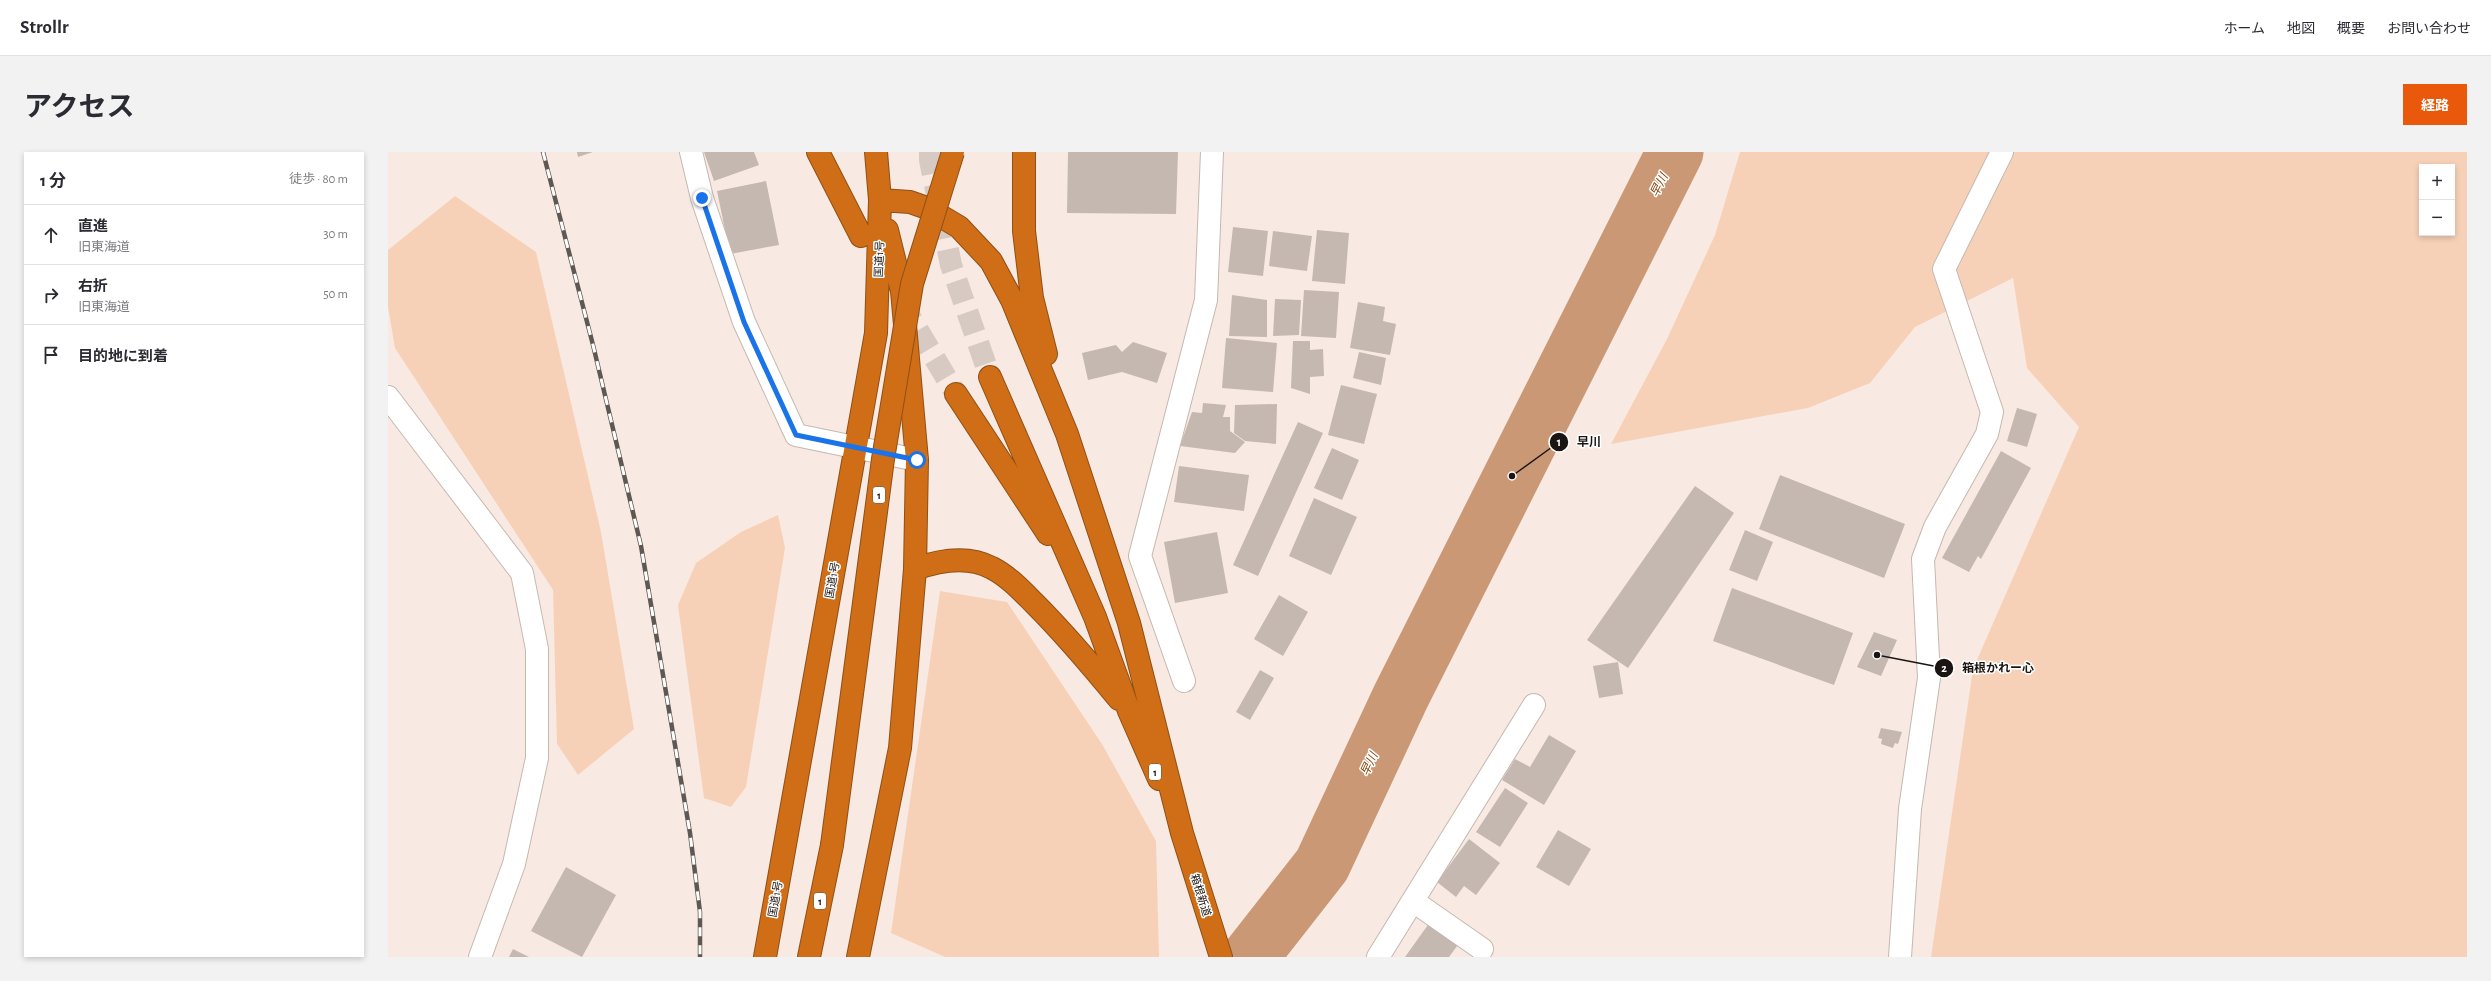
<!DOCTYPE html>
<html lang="ja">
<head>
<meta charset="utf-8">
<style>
	:root { --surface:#fff; --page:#f2f2f3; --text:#2b2b33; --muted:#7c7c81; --line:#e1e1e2; --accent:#ea580c }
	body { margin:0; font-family:"Alegreya Sans","Noto Sans JP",sans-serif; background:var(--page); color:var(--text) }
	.controls { position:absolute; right:12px; top:12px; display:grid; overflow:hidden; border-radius:0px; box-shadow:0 2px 6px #0003 }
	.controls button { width:36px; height:36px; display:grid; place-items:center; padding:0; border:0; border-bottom:1px solid var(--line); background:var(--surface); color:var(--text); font:20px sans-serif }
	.stop { position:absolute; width:12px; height:12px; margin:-9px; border:3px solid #1a73e8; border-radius:50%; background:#fff }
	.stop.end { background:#1a73e8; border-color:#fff; box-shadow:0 1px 4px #0008 }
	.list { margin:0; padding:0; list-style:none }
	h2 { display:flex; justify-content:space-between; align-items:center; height:52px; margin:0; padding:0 16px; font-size:17px }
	h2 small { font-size:13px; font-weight:400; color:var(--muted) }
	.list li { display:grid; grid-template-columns:26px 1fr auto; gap:12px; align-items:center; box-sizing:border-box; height:60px; padding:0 16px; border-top:1px solid var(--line) }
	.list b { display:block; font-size:15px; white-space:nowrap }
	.list p { margin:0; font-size:13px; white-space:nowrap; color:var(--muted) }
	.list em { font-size:13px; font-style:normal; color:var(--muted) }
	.icon { flex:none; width:22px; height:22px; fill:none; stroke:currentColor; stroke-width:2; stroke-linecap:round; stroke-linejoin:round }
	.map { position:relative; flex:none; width:2079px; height:805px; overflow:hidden; border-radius:0px }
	header { display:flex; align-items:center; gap:24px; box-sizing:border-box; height:56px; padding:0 20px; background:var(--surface); border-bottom:1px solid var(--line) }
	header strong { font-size:19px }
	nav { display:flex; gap:22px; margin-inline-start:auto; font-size:14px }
	.intro { display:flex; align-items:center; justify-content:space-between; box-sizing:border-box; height:96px; padding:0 24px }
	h1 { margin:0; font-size:28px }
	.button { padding:10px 18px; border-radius:0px; background:var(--accent); color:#fff; font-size:14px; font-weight:700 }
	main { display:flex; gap:24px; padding:0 24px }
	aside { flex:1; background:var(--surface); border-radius:0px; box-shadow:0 2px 6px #0003 }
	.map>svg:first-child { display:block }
	.green { fill:#f7d1b7; fill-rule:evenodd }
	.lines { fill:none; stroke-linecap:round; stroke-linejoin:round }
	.river { stroke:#cb9875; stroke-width:57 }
	.building { fill:#c5b8b0 }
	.highway-tunnel { stroke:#d7cac3; stroke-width:22; stroke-dasharray:22 11; stroke-linecap:butt }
	.minor-casing { stroke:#c5b8af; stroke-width:24 }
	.highway-casing { stroke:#904f15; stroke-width:24 }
	.minor { stroke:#fff; stroke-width:22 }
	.highway { stroke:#cf6e16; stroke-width:22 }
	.rail-casing { stroke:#5e5752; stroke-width:4.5 }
	.rail { stroke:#fff; stroke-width:3; stroke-dasharray:9; stroke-linecap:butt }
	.highway-bridge-casing { stroke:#904f15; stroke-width:24; stroke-linecap:butt }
	.highway-bridge { stroke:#cf6e16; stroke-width:22 }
	.route { stroke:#1a73e8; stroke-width:5 }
	.labels { text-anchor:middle; stroke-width:3; stroke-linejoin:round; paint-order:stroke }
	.shield { fill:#fff; stroke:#5f5b59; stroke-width:1 }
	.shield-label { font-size:10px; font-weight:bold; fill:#1a1512 }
	.street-label { font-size:11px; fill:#1a1512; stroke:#fff }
	.water-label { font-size:12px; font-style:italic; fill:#844308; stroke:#fff }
	.leader { fill:none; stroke:#1a1512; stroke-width:1.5 }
	.callout-dot { fill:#1a1512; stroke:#fff; stroke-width:1.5 }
	.mark-label { font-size:12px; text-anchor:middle; font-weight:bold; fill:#fff }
	.callout-label { font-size:12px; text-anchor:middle; font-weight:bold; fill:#1a1512; stroke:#fff; stroke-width:3; stroke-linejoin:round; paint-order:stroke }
</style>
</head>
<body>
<header>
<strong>Strollr</strong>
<nav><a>ホーム</a><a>地図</a><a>概要</a><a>お問い合わせ</a></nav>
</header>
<div class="intro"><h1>アクセス</h1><a class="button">経路</a></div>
<main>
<aside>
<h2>1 分<small>徒歩 · 80 m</small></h2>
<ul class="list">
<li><svg class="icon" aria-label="ahead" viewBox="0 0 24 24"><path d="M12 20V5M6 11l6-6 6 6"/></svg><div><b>直進</b><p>旧東海道</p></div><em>30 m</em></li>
<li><svg class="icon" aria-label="right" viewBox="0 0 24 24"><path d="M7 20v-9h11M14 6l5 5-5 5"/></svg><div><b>右折</b><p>旧東海道</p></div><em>50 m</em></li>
<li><svg class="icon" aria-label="arrive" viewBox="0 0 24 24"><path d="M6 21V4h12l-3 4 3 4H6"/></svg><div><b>目的地に到着</b></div></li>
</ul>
</aside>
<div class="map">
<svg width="2079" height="805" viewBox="0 0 2079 805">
	<rect width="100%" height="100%" fill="#f8eae2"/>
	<!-- green -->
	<path class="green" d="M1352,0H2079V805H1543L1585,517L1691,275L1639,216L1625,126L1527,175L1482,231L1420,256L1223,292L1279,187L1327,83ZM2034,15H2064V81H2034Z
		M67,44L148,100L213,380L246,577L190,623L169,592L165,438L7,196L0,155V98Z
		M390,363L397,396L358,635L343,655L316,646L290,453L308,411L353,380Z
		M552,439L619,450L714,592L768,689L771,805H557L503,781Z"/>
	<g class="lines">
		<!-- river -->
		<path class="river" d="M862,805L934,713L1013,544L1287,0"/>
	</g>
	<!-- building -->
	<path class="building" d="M189,0H205L190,5Z
		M316,0H366L371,13L326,29Z
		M680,0H790L788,62L679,61Z
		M378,29L391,93L342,102L329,39Z
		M845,75L880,79L875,124L840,120Z
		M929,78L961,81L957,132L924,129Z
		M885,79L924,84L919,119L881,114Z
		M916,138L951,140L948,186L913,184Z
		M844,143L879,148V185L841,184Z
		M887,147L913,148L911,183L885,184Z
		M970,150L997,155L995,169L1008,172L1002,203L962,196Z
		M838,186L889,191L885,240L834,236Z
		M905,189H922V198L935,197L936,224L922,225V242L903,236Z
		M745,190L779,201L769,231L734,220L700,228L694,201L728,193L734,200Z
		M971,200L998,206L993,233L965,226Z
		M953,233L989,242L976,292L940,283Z
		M815,251L838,253L835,265H842V279L857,290L847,301L792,294L804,260L814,261Z
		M889,252L888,292L857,289L846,281L847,253Z
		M1629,256L1649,262L1639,295L1619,289Z
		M910,270L935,281L870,424L845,413Z
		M944,296L971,308L954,348L926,336Z
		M1613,299L1643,316L1593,407L1590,404L1581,420L1554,406Z
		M791,314L861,323L856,359L786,350Z
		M1392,323L1517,372L1496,426L1371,377Z
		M1307,334L1346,361L1240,516L1199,488Z
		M926,346L969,365L943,423L901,404Z
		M1357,378L1385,390L1369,429L1341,418Z
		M829,380L840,441L787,451L776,390Z
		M1344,436L1465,481L1446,533L1325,489Z
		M891,443L920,460L895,504L866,487Z
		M1486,480L1509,488L1493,524L1469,515Z
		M1230,510L1235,542L1211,546L1205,514Z
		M872,518L886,526L862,568L848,560Z
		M1493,576L1514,580L1510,592L1507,591L1505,596L1493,592L1494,587L1490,586Z
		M1161,583L1188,599L1156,653L1114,628L1127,607L1142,615Z
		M1117,636L1140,651L1112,695L1088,680Z
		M1170,678L1203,697L1181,734L1148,715Z
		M1081,687L1112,711L1088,743L1076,734L1068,745L1049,730Z
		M178,715L228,743L194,805L143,779Z
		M1042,770L1072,790L1061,805H1017Z
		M125,797L141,805H146H121Z"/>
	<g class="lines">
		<!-- highway-tunnel -->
		<path class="highway-tunnel" d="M542,0V8L563,113L602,225
			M513,150L568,242"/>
		<!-- minor casing -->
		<g class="minor-casing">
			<path id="minor" d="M303,0L314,46L356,170L408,283L529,308
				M0,245L134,421L149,497V606L126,712L92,805
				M796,529L752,404L818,148L824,0
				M1025,749L1094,797
				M990,805L1146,553
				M1512,805L1522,657L1541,526L1535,407L1547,375L1599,282L1604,260L1556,117L1614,0"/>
		</g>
		<!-- highway casing -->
		<g class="highway-casing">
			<path id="highway" d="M430,0L473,84
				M636,0V79L644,146L658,202
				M492,48L522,50L539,56L571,75L603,109L624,148L679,282L741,471L794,681L833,805
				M602,225L707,465L741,559L771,627
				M568,242L660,382
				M527,417C552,408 580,403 604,416C620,424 634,439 646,451C677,482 704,514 731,547
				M377,805L488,181L492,48L488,0
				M421,805L444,693
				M470,805L512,596L527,417L529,308L514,139L499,78"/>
		</g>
		<!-- minor -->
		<use href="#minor" class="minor"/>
		<!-- highway -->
		<use href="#highway" class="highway"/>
		<!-- rail casing -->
		<g class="rail-casing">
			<path id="rail" d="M155,0L205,193L253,394L302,681L312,760V805"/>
		</g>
		<!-- rail -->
		<use href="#rail" class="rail"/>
		<!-- highway-bridge casing -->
		<g class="highway-bridge-casing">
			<path id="highway-bridge" d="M444,693L495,307L524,132L565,0"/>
		</g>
		<!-- highway-bridge -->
		<use href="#highway-bridge" class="highway-bridge"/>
	</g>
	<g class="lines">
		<!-- route -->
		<path class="route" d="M314,46L356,170L408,283L529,308"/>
	</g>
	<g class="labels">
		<!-- shield labels -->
		<g class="shield">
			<rect x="485" y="335" width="12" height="16" rx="3"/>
			<rect x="761" y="612" width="12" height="16" rx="3"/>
			<rect x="426" y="741" width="12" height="16" rx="3"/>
		</g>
		<g class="shield-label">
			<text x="491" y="347">1</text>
			<text x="767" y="624">1</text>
			<text x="432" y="753">1</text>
		</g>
		<!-- street labels -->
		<g class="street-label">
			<text transform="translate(491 107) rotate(-88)" y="4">国道1号</text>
			<text transform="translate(444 428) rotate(-80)" y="4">国道1号</text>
			<text transform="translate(813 743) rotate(73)" y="4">箱根新道</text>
			<text transform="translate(387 747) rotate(-80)" y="4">国道1号</text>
		</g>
		<!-- water labels -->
		<g class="water-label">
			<text transform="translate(1271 33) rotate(-63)" y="4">早川</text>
			<text transform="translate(981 612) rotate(-65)" y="4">早川</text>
		</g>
	</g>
	<!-- callouts -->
	<path class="leader" d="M1124 324L1171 290M1489 503L1556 516"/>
	<g class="callout-dot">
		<circle cx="1124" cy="324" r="4"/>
		<circle cx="1489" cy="503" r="4"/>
		<circle cx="1171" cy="290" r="10"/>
		<circle cx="1556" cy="516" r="10"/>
	</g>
	<g class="mark-label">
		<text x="1171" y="294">1</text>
		<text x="1556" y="520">2</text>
	</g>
	<g class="callout-label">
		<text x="1201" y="294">早川</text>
		<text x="1610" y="520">箱根かれー心</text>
	</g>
</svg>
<div class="controls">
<button>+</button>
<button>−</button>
</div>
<div class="stop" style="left:529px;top:308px"></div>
<div class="stop end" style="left:314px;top:46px"></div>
</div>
</main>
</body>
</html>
